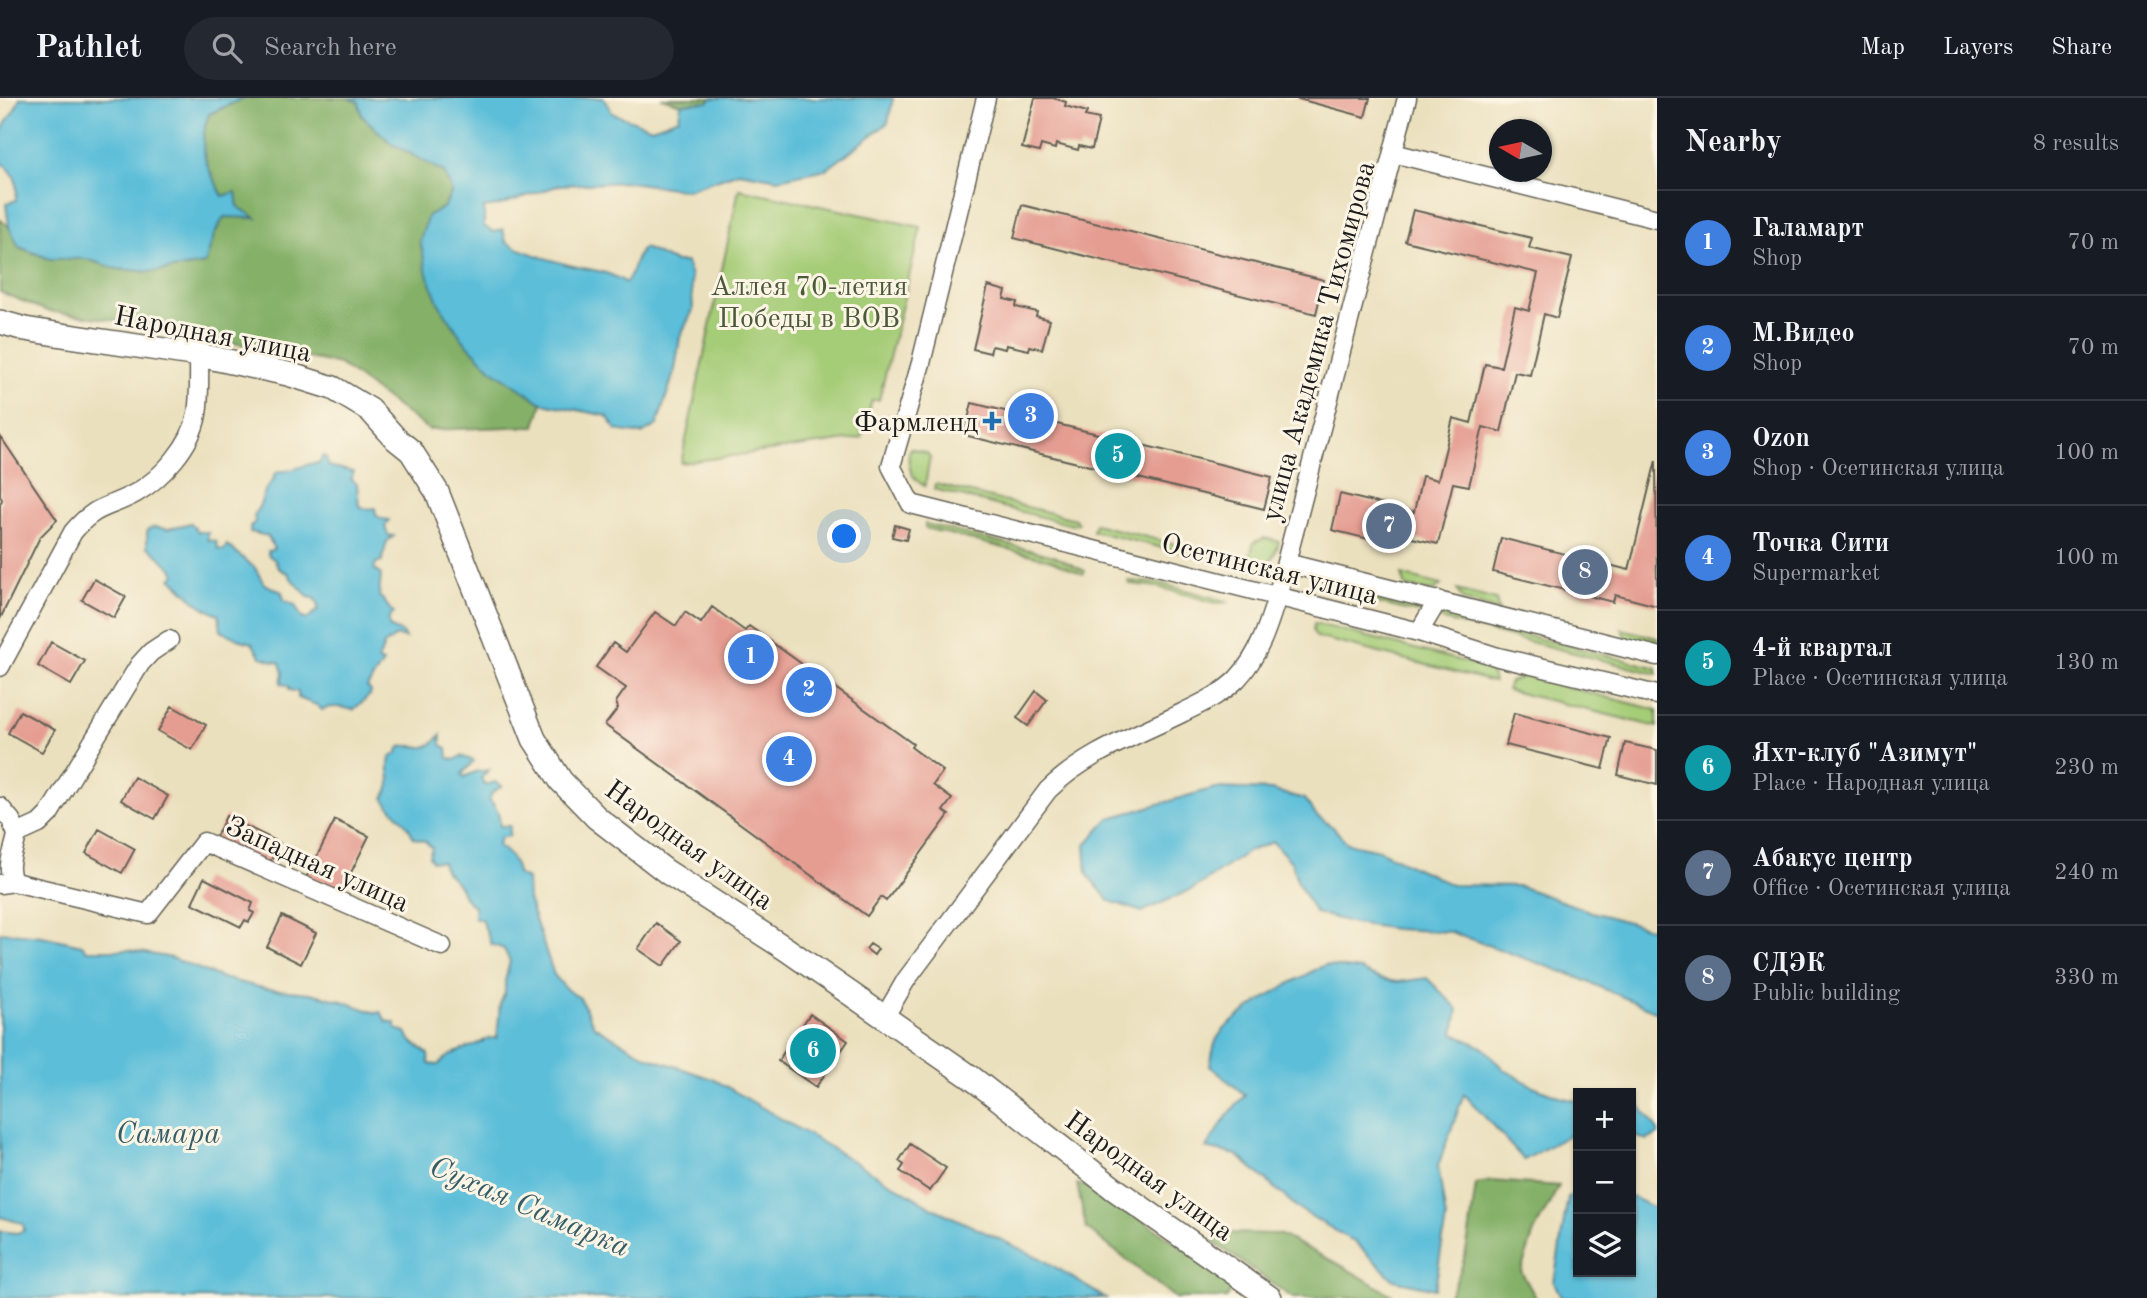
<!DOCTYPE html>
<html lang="en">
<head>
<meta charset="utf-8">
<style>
	:root { --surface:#171b24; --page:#242831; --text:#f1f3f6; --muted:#9ea1a6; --line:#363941; --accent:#b45309 }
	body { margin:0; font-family:"Old Standard TT",serif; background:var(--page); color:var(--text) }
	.controls { position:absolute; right:21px; bottom:21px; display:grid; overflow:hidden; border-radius:0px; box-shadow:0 2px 5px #0004 }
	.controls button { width:63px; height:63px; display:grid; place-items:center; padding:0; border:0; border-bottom:2px solid var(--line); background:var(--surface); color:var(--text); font:35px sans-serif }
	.compass { position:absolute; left:1489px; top:21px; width:63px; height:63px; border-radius:50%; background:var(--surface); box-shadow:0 2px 5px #0004; rotate:279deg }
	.you { position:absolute; left:845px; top:439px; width:24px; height:24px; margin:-18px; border:5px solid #fff; border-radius:50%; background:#1a73e8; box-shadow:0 0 0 10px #1a73e833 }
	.badge { display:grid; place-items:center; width:46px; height:46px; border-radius:50%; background:var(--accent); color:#fff; font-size:23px; font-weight:700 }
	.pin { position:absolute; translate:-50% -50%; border:4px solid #fff; box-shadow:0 2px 7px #0006 }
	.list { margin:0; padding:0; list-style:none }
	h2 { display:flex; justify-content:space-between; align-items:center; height:91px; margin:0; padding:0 28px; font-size:30px }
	h2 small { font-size:23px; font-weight:400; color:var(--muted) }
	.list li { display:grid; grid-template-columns:46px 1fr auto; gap:21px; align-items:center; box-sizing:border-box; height:105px; padding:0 28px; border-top:2px solid var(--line) }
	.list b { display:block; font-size:26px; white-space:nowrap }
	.list p { margin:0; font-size:23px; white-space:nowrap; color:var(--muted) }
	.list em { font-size:23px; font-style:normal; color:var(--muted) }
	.icon { flex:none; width:38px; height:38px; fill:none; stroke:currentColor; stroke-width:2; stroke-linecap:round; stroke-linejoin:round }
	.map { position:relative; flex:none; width:1657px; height:1200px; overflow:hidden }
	header { display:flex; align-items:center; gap:42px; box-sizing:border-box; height:98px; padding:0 35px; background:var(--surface); border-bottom:2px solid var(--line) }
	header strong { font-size:33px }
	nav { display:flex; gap:38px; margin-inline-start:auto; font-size:24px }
	.search { width:490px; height:63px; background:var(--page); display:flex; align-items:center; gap:18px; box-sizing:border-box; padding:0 24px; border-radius:38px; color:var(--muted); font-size:26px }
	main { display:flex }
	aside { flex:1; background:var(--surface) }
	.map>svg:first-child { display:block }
	.green { fill:#a5cc77; stroke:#60744a; stroke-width:2 }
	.forest { fill:#84b068; stroke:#506642; stroke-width:2 }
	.water { fill:#5bbed9; stroke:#3c6d7a; stroke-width:2 }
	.building { fill:#e59d92 }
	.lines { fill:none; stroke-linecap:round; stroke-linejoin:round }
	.minor-casing { stroke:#646155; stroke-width:21 }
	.major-casing { stroke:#646155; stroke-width:26 }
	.minor { stroke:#fff; stroke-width:18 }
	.major { stroke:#fff; stroke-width:23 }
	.poi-dot { fill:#1f6fb2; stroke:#fcf5e5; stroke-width:2.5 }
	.labels { text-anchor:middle; stroke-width:6; stroke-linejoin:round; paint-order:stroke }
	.park-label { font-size:28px; fill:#4c5a3c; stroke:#fcf5e5 }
	.street-label { font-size:28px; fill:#1c1c1c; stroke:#fcf5e5 }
	.poi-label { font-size:28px; fill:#1c1c1c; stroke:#fcf5e5; text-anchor:end }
	.water-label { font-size:30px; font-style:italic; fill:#355d68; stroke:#fcf5e5 }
</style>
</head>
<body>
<header>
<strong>Pathlet</strong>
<div class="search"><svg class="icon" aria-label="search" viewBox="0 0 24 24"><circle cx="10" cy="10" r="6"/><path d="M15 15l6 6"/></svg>Search here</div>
<nav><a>Map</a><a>Layers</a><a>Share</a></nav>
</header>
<main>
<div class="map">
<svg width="1657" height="1200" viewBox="0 0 1657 1200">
	<rect width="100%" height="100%" fill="#fcf5e5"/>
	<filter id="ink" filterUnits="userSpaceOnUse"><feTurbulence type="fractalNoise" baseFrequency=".0143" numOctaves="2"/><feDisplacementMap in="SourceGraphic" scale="14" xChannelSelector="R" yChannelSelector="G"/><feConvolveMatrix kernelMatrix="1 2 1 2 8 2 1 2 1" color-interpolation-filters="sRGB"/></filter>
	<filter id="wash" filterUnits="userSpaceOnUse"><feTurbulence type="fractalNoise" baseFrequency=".00686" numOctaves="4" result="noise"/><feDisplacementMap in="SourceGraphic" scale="28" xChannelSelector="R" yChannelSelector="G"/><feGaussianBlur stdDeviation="1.57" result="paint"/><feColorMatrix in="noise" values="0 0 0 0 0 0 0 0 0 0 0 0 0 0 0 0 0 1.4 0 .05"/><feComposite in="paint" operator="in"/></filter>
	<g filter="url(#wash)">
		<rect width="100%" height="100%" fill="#ebe0be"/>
		<!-- green -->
		<path class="green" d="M739,91L921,129L879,302H872L861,340L681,365Z
			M910,350L927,355L930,359L925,388C910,381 906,365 910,350Z
			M935,386L1075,421L1078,425L1072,427L934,391Z
			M925,426L1054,458L1085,473L1083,476L1051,462L925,430Z
			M1095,426L1238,462L1237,468L1093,433Z
			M1265,440L1279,444C1275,460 1265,474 1246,471L1254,444Z
			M1402,477L1441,487L1434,493L1406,489Z
			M1128,483L1159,485L1229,504L1216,505L1158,489L1130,486Z
			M1324,487L1425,511L1421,515H1417L1323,491Z
			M1457,492L1496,502L1499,513L1463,502Z
			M1441,516L1657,570V576L1436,520Z
			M1314,525L1485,569L1492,576L1494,584L1317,539L1313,534Z
			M1622,531L1657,540V551L1627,543Z
			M1524,578L1657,612V629L1507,592L1510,584Z"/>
		<!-- forest -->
		<path class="forest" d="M244,0H348L359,4L362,18L392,46L444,74L452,93L443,110L520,289L542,305L535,328L429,332L339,266L128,224L47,213L0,194V121L9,129L19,149L50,161H87L117,171L152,174L205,166L214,137L224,118L254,120L223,98L204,64L202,35L209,16Z
			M661,0H712L708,4L681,6Z
			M1492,1083L1559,1088L1534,1134L1521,1173L1536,1200H1447C1469,1167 1470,1125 1476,1086Z
			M1077,1086L1101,1094L1228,1180L1232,1190L1227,1200H1175L1086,1130Z
			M1223,1135L1279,1136L1342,1168L1397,1200H1293L1212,1143Z"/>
		<!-- water -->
		<path class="water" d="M20,0H244L209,16C196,51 206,67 223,98L236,94L238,109L256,120L224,119L214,137L205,166L152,174L117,171L87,161H50L19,149L9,129L6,106L16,102C18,84 16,74 0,64C0,55 0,44 1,35C5,23 16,13 20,0Z
			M348,0H604L612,15L652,30L679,20L681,6L708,4L712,0H893L888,25L827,71L778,81L739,74L687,92L629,84L560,87L497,108L484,110V128L494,134L503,131L506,144C525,155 547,161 569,167C590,172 608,172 626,185C634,174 633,160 644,150L675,164H686L691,178L693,212L680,239L675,272L657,327L642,336L616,332L607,318L542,305L491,271L463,242L439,206L427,176L420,142L428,117L443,110L452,94L444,74L392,46L362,18L359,4Z
			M323,358L326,359L328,368L354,374L351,381L357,386L359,408L367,411L375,410L376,417L382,421L389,422L385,429L388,437L394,438L387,443L382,463L376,465L374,471L381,477L379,498C386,503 387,510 394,515L389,520V529L402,535L405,540L396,538L384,547L378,563L383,565L367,589L371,593L370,597L353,612C344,609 330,607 322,612L317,607L298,600V594L289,592V588L281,585L283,575L280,565L261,559L252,545L241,542L221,533L219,517C198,509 187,495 171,480L175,477L172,470L147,448V432L154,429L168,431L191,425L198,434H208V442L216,443L218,451L224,452L227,447L255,470L264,486L282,494L284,502L295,507L302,520L307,521L318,512V506L314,500L308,499C302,490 293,486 288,475C281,473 277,470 275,462L268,457V453L274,451L268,438L250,434V429L255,424L254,416C266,403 259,395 273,383L274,377L279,373C294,375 304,364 319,365Z
			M441,637V647L447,650L448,660L455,662L461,658L474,663L462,676L464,679L475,674L489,672L481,680L485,687L495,684L502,688L493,694L489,701C496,708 500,717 500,728H510L509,738L500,740L498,748C508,754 516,764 517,776L527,781L528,801L554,877L567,892L580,900L594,928L648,959L715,982L935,1111L1042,1161L1105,1200H0V1133L17,1135L25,1132L22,1125L0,1119V834L42,838L82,847L86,852H129L172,860L222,880L267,891L310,895L339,902L376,915L381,914L386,923L395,925L396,931L406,934L410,942L428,956L429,966L438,967C449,955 460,953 475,947C484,944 486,939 497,940L500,906L505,895V883L510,863L504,851L491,846L482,822L474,819V808C458,797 466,794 456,784C449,776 445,775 442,764L432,763L429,758L432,750L425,743L414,740C404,719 395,717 383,700C397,683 385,678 390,660L397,655L400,649C420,643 422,659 441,637Z
			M1215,690L1271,692L1304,701L1317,718L1333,729L1347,745L1379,752L1452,787L1519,788L1592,814L1657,832V914L1577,879L1451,834L1395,831L1354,825L1315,815L1298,785L1292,765L1273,744L1249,753L1195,790L1142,814L1109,803L1087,776L1085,747L1110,720Z
			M1325,867L1360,872L1380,881L1398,884L1427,880L1458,911L1454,936L1484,950L1503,971L1533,988L1563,1000L1578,1003V1032L1524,1062L1464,996L1438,1068L1446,1121L1435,1191L1394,1182L1356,1145L1299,1111L1237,1057L1206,1050L1227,1018L1245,997L1210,968C1212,959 1213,949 1217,941C1230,916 1299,880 1325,867Z
			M1633,998L1657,1031V1037L1647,1042L1631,1037V999Z
			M1578,1096V1174H1631V1098L1657,1111V1200H1561L1554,1184L1568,1099Z"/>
		<g id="blocks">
			<!-- building -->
			<path class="building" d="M1035,0H1053L1066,4L1065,8L1087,14L1085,18L1099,21L1092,51L1079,48L1078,52L1056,46L1055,51L1041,47L1039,54L1022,50Z
				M1295,0H1370L1365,19Z
				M1022,107L1324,182L1316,216L1014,140Z
				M1413,112L1532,140L1529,150L1572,160L1557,220L1544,216L1530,277L1515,274L1501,334L1483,329L1469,388L1453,385L1438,446L1395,436L1393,447L1332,432L1340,396L1414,414L1422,378L1438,382L1453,320L1471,325L1485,266L1501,269L1515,209L1529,213L1538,175L1405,143Z
				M988,188L1006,193L1004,201L1017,204L1016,209L1037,214L1036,218L1050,222L1042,251L1030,248L1029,252L1006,247L1005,251L992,248L990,255L973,251Z
				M972,305L1272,379L1264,411L964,337Z
				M0,338L57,422L40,439L0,521V406L2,402L0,397Z
				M1656,362L1657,508L1615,497L1613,504L1493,474L1501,440L1629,472Z
				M895,427L909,431L906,442L892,439Z
				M94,481L126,499L114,520L82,502Z
				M712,509L745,533L749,528L913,646L911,649L943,673L933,687L952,701L943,713L949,717L886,803L881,799L867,818L605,627L618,610L616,604L626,590L596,569L613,545L626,554L655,514L676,528L685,514L701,525Z
				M51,544L85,563L71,587L38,568Z
				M1036,593L1047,602L1028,628L1017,620Z
				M172,608L206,627L192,652L158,633Z
				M20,613L55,632L42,654L8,635Z
				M1514,615L1611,640L1603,671L1506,647Z
				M1625,645L1657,652V687L1618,677Z
				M134,679L168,698L155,721L121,702Z
				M226,718L280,745L267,770L214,743Z
				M335,722L369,738L338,801L304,784Z
				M99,731L135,751L122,775L86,755Z
				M204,780L253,805L250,813L254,815L249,824L245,822L241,829L192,805Z
				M282,818L316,835L301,866L267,849Z
				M656,825L681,843L663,868L638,851Z
				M870,846L878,851L874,857L866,851Z
				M810,916L848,943L816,989L778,963Z
				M910,1046L946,1070L930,1093L900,1073L904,1067L899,1063Z"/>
		</g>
	</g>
	<g filter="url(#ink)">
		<use href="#blocks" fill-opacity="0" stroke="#646155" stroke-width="2"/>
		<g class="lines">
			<!-- minor casing -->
			<g class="minor-casing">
				<path id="minor" d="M986,0L921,265L891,368L911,406L1419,534L1498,559L1657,597
					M1393,55L1657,121
					M1294,467L1657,558
					M1419,534L1438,502
					M0,569L73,434C96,406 107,411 136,395C162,380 192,347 197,316C200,297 199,276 199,257
					M0,709L11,722L17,736
					M14,784C4,768 15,753 17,736L39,726L49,716L140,566L151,554L169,542
					M0,786L14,784L148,816L204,744L442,848
					M884,920L906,882L1048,692C1086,655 1135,638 1182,615C1202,605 1222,596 1237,581C1259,558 1268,528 1277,499L1407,0"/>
			</g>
			<!-- major casing -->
			<g class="major-casing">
				<path id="major" d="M0,224L25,231L62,237L199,257L288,276L333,290L370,312L396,341L411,353L437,394L534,641L561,683L597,720L667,774L786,851L972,980L1113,1090L1270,1200"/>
			</g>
			<!-- minor -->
			<use href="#minor" class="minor"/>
			<!-- major -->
			<use href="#major" class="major"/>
		</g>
	</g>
	<!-- markers -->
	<path class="poi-dot" d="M988.5 312.5h7v7h7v7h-7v7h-7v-7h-7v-7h7z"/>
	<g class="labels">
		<!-- park labels -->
		<g class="park-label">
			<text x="809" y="197">Аллея 70-летия<tspan x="809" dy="32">Победы в ВОВ</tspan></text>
		</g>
		<!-- street labels -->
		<g class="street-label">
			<text transform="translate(213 235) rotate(11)" y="10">Народная улица</text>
			<text transform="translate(1317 243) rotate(-75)" y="10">улица Академика Тихомирова</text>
			<text transform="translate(1270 470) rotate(14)" y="10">Осетинская улица</text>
			<text transform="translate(690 746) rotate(36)" y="10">Народная улица</text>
			<text transform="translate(318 765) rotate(24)" y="10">Западная улица</text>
			<text transform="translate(1150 1077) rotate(36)" y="10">Народная улица</text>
		</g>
		<!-- poi labels -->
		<g class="poi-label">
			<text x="978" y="333">Фармленд</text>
		</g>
		<!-- water labels -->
		<g class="water-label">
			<text x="168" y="1045">Самара</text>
			<text transform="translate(530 1108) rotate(23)" y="10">Сухая Самарка</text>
		</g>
	</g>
</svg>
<div class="controls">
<button>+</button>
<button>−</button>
<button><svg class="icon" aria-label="layers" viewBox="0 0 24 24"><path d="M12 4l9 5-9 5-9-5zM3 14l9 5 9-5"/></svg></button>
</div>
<svg class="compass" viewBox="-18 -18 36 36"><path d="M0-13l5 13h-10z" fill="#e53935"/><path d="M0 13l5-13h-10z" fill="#9ea1a6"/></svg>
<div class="you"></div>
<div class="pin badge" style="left:751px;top:559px;background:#3f7fe0">1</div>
<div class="pin badge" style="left:809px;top:592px;background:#3f7fe0">2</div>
<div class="pin badge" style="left:1031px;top:318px;background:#3f7fe0">3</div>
<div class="pin badge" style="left:789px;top:661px;background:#3f7fe0">4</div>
<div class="pin badge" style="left:1118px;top:358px;background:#0f9aa8">5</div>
<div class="pin badge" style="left:813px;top:953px;background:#0f9aa8">6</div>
<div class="pin badge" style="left:1389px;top:428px;background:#5c6f8a">7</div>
<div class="pin badge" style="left:1585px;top:474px;background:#5c6f8a">8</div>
</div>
<aside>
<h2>Nearby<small>8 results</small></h2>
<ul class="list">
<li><span class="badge" style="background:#3f7fe0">1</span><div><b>Галамарт</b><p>Shop</p></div><em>70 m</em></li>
<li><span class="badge" style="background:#3f7fe0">2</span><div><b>М.Видео</b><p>Shop</p></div><em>70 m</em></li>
<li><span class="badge" style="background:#3f7fe0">3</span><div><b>Ozon</b><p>Shop · Осетинская улица</p></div><em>100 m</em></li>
<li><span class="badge" style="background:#3f7fe0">4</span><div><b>Точка Сити</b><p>Supermarket</p></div><em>100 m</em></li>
<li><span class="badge" style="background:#0f9aa8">5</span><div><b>4-й квартал</b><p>Place · Осетинская улица</p></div><em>130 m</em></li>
<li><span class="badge" style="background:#0f9aa8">6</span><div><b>Яхт-клуб &quot;Азимут&quot;</b><p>Place · Народная улица</p></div><em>230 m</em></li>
<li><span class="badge" style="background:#5c6f8a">7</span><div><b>Абакус центр</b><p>Office · Осетинская улица</p></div><em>240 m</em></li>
<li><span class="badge" style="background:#5c6f8a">8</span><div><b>СДЭК</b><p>Public building</p></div><em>330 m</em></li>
</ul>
</aside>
</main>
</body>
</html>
